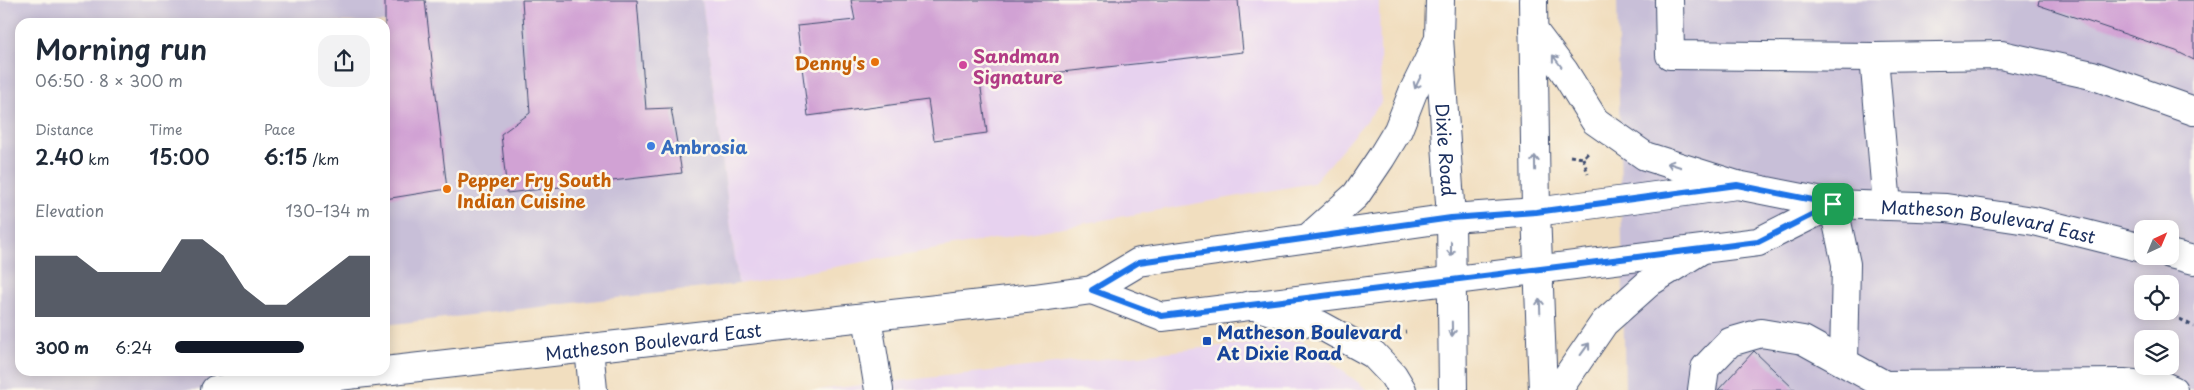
<!DOCTYPE html>
<meta charset="utf-8">
<style>
:root{--surface:#fff;--page:#f2f2f3;--text:#1f2937;--muted:#747a83;--accent:#111827}
body{margin:0;font-family:"Playpen Sans",sans-serif;background:var(--page);color:var(--text);height:100vh;display:flex;flex-direction:column;font-size:19px;white-space:nowrap}
*{box-sizing:border-box;margin:0}
p{font-size:16px;color:var(--muted)}
.icon{flex:none;width:28px;height:28px;fill:none;stroke:currentColor;stroke-width:2;stroke-linecap:round;stroke-linejoin:round}
.map{position:relative;flex:1;overflow:hidden}
.panel{position:absolute;left:15px;top:18px;width:375px;height:358px;display:flex;flex-direction:column;background:var(--surface);border-radius:15px;box-shadow:0 2px 12px #0003}
.panel>*{flex:none}
.needle{width:32px;rotate:44deg}
.tools{position:absolute;left:2134px;top:220px;display:grid;gap:10px}
.tools a{display:grid;place-items:center;width:45px;height:45px;border-radius:10px;background:var(--surface);box-shadow:0 2px 12px #0003;font-size:25px}
.pin{position:absolute;display:grid;place-items:center;width:42px;height:42px;color:#fff;margin:-21px;border-radius:10px;box-shadow:0 2px 8px #0006}
.round{display:grid;place-items:center;flex:none;width:52px;height:52px;border-radius:15px;background:var(--page)}
.overview{display:flex;align-items:center;justify-content:space-between;height:85px;padding:0 20px}
h1{font-size:28px;font-weight:600;line-height:38px}
.figures{display:grid;grid-template-columns:repeat(3,1fr);gap:8px;height:85px;padding:5px 20px}
.figures div{display:grid;align-content:center}
.figures b{font-size:21px;font-weight:600}
.figures small{font-size:14px;font-weight:400}
.figures p{font-size:14px}
.chart{height:140px;padding:10px 20px}
.chart p{display:flex;justify-content:space-between}
.chart svg{width:100%;height:90px;margin-top:5px;fill:var(--accent);opacity:.7}
ul{padding:0 20px;list-style:none;font-size:16px}
li{display:grid;grid-template-columns:80px 60px 1fr;align-items:center;height:38px}
li i{height:12px;border-radius:6px;background:var(--accent)}
.map>svg:first-child{display:block}
.built{fill:#e7d2ef}
.industrial{fill:#c8bfd8;fill-rule:evenodd}
.building{fill:#d1a2d4}
.lines{fill:none;stroke-linecap:round;stroke-linejoin:round}
.minor-casing{stroke:#3b496d;stroke-width:30}
.major-casing{stroke:#3b496d;stroke-width:30}
.path{stroke:#3b496d;stroke-width:3;stroke-dasharray:4 4;stroke-linecap:butt}
.minor{stroke:#fff;stroke-width:28}
.major{stroke:#fff;stroke-width:28}
.oneway{stroke:#8d97ae}
.route-casing{stroke:#fff;stroke-width:10}
.route{stroke:#1a73e8;stroke-width:6}
.food-dot{fill:#e8710a;stroke:#fbf7ec;stroke-width:2}
.hotel-dot{fill:#d1479c;stroke:#fbf7ec;stroke-width:2}
.shop-dot{fill:#3f7fe0;stroke:#fbf7ec;stroke-width:2}
.transit-dot{fill:#1a4fb4;stroke:#fbf7ec;stroke-width:2}
.labels{text-anchor:middle;dominant-baseline:central;stroke-width:5;stroke-linejoin:round;paint-order:stroke}
.hotel-label{font-size:18px;font-weight:bold;fill:#b23c85;stroke:#fbf7ec;text-anchor:start}
.food-label{font-size:18px;font-weight:bold;fill:#c56008;stroke:#fbf7ec;text-anchor:end}
.shop-label{font-size:18px;font-weight:bold;fill:#366cbe;stroke:#fbf7ec;text-anchor:start}
.street-label{font-size:18px;fill:#1b2f5e;stroke:#fbf7ec}
.transit-label{font-size:18px;font-weight:bold;fill:#164399;stroke:#fbf7ec;text-anchor:start}
</style>
<div class="map">
<svg width="2194" height="390" viewBox="0 0 2194 390">
<rect width="100%" height="100%" fill="#fbf7ec"/>
<filter id="ink" filterUnits="userSpaceOnUse"><feTurbulence type="fractalNoise" baseFrequency=".02" numOctaves="2"/><feDisplacementMap in="SourceGraphic" scale="10" xChannelSelector="R" yChannelSelector="G"/><feConvolveMatrix kernelMatrix="1 2 1 2 8 2 1 2 1" color-interpolation-filters="sRGB"/></filter>
<filter id="wash" filterUnits="userSpaceOnUse"><feTurbulence type="fractalNoise" baseFrequency=".0096" numOctaves="4" result="noise"/><feDisplacementMap in="SourceGraphic" scale="20" xChannelSelector="R" yChannelSelector="G"/><feGaussianBlur stdDeviation="1.12" result="paint"/><feColorMatrix in="noise" values="0 0 0 0 0 0 0 0 0 0 0 0 0 0 0 0 0 1.4 0 .05"/><feComposite in="paint" operator="in"/></filter>
<g filter="url(#wash)">
<rect width="100%" height="100%" fill="#f1debf"/>
<!-- built -->
<g class="built">
<polygon points="702,0 1379,0 1381,103 1313,183 738,284"/>
<polygon points="1267,341 1303,341 1368,390 816,390"/>
</g>
<!-- industrial -->
<g class="industrial">
<polygon points="0,0 702,0 738,284 385,325 385,22 20,22 20,370 226,370 227,390 0,390"/>
<path d="M1617,0h577v390h-569zM2142,229h28v27h-28zM2142,284h28v27h-28zM2142,339h28v27h-28z"/>
</g>
<g id="blocks">
<!-- building -->
<g class="building">
<polygon points="385,0 425,0 447,189 385,199"/>
<polygon points="522,0 637,0 646,109 671,108 682,173 507,193 501,134 530,113"/>
<polygon points="851,0 1238,0 1243,52 980,81 987,133 934,140 928,100 808,116 797,26 855,20"/>
<polygon points="2039,0 2194,0 2194,60 2176,51 2038,5"/>
<polygon points="1754,351 1795,390 1718,390"/>
</g>
</g>
</g>
<g filter="url(#ink)">
<use href="#blocks" fill-opacity="0" stroke="#3b496d" stroke-width="1"/>
<g class="lines">
<defs>
<g id="minor">
<polyline points="1669,0 1670,55 1874,57 2001,55 2092,75 2194,111"/>
<polyline points="1874,57 1887,206"/>
<polyline points="1833,204 1846,264 1844,361"/>
<polyline points="2170,254 2194,260"/>
<polyline points="1092,290 1162,317 1758,242 1833,204"/>
<polyline points="867,317 879,390"/>
<polyline points="589,348 593,390"/>
<path id="s1" d="M215,390l819,-92 58,-8 47,-28 312,-44 85,-6 201,-27 96,19 113,4 88,13 108,27"/>
<polyline points="1702,390 1705,368 1730,342 1761,333 1803,340 1885,385 2124,383 2166,387 2173,390"/>
</g>
<g id="major">
<path id="s2" d="M1440,0l-1,38 12,180 2,172"/>
<polyline points="1533,0 1536,212 1543,390"/>
<polyline points="1533,30 1564,71 1595,121 1645,156 1737,185"/>
<polyline points="1308,238 1356,195 1381,158 1398,130 1413,92 1439,39"/>
<polyline points="1251,305 1320,325 1373,354 1393,375 1402,390"/>
<polyline points="1558,390 1604,323 1650,282 1701,250"/>
</g>
</defs>
<!-- minor casing -->
<use href="#minor" class="minor-casing"/>
<!-- major casing -->
<use href="#major" class="major-casing"/>
<!-- path -->
<g class="path">
<polyline points="1570,156 1583,158 1588,153"/>
<polyline points="1583,158 1588,174"/>
<polyline points="2166,311 2194,327"/>
<polyline points="1397,333 1406,332"/>
</g>
<!-- minor -->
<use href="#minor" class="minor"/>
<!-- major -->
<use href="#major" class="major"/>
</g>
<!-- one-way arrows -->
<defs><path id="oneway-shaft" d="M-6 0H5M1.5-3L5.5 0L1.5 3" fill="none" stroke-width="1.6" stroke-linecap="round" stroke-linejoin="round" transform="scale(1.25)"/></defs>
<g class="oneway">
<use href="#oneway-shaft" transform="translate(1557 61) rotate(-127)"/>
<use href="#oneway-shaft" transform="translate(1418 82) rotate(116)"/>
<use href="#oneway-shaft" transform="translate(1535 163) rotate(-91)"/>
<use href="#oneway-shaft" transform="translate(1674 165) rotate(-162)"/>
<use href="#oneway-shaft" transform="translate(1451 249) rotate(90)"/>
<use href="#oneway-shaft" transform="translate(1540 306) rotate(-92)"/>
<use href="#oneway-shaft" transform="translate(1452 329) rotate(89)"/>
<use href="#oneway-shaft" transform="translate(1585 349) rotate(-54)"/>
</g>
</g>
<g class="lines" filter="url(#ink)">
<defs>
<polygon id="route" points="1737,185 1833,204 1758,242 1162,316 1092,290 1139,262 1451,218 1536,212"/>
</defs>
<!-- route casing -->
<use href="#route" class="route-casing"/>
<!-- route -->
<use href="#route" class="route"/>
</g>
<!-- markers -->
<g class="food-dot">
<circle cx="875" cy="62" r="5"/>
<circle cx="447" cy="189" r="5"/>
</g>
<circle class="hotel-dot" cx="963" cy="65" r="5"/>
<circle class="shop-dot" cx="651" cy="146" r="5"/>
<rect class="transit-dot" x="1202" y="336" width="10" height="10" rx="2.5"/>
<g class="labels">
<!-- hotel labels -->
<g class="hotel-label">
<text x="973" y="55">Sandman<tspan x="973" dy="21">Signature</tspan></text>
</g>
<!-- food labels -->
<g class="food-label">
<text x="865" y="62">Denny's</text>
<text x="457" y="179" text-anchor="start">Pepper Fry South<tspan x="457" dy="21">Indian Cuisine</tspan></text>
</g>
<!-- shop labels -->
<g class="shop-label">
<text x="661" y="146">Ambrosia</text>
</g>
<!-- street labels -->
<g class="street-label">
<text stroke="none"><textPath href="#s2" startOffset="150">Dixie Road</textPath></text>
<text stroke="none"><textPath href="#s1" startOffset="1795">Matheson Boulevard East</textPath></text>
<text stroke="none"><textPath href="#s1" startOffset="441">Matheson Boulevard East</textPath></text>
</g>
<!-- transit labels -->
<g class="transit-label">
<text x="1217" y="331">Matheson Boulevard<tspan x="1217" dy="21">At Dixie Road</tspan></text>
</g>
</g>
</svg>
<div class="tools">
<a><svg class="needle" viewBox="-14 -14 28 28"><path d="M0-13l5 13h-10z" fill="#e53935"/><path d="M0 13l5-13h-10z" fill="#747a83"/></svg></a>
<a><svg class="icon" aria-label="locate" viewBox="0 0 24 24"><circle cx="12" cy="12" r="6"/><path d="M12 2v4M12 18v4M2 12h4M18 12h4"/></svg></a>
<a><svg class="icon" aria-label="layers" viewBox="0 0 24 24"><path d="M12 4l9 5-9 5-9-5zM3 14l9 5 9-5"/></svg></a>
</div>
<div class="pin" style="left:1833px;top:204px;background:#1e9e55"><svg class="icon" aria-label="arrive" viewBox="0 0 24 24"><path d="M6 21V4h12l-3 4 3 4H6"/></svg></div>
<section class="panel">
<div class="overview"><div><h1>Morning run</h1><p>06:50 · 8 × 300 m</p></div><a class="round"><svg class="icon" aria-label="share" viewBox="0 0 24 24"><path d="M12 15V3M7 8l5-5 5 5M5 13v7h14v-7"/></svg></a></div>
<div class="figures">
<div><p>Distance</p><b>2.40<small> km</small></b></div>
<div><p>Time</p><b>15:00</b></div>
<div><p>Pace</p><b>6:15<small> /km</small></b></div>
</div>
<div class="chart"><p><span>Elevation</span>130–134 m</p>
<svg viewBox="0 0 160 44" preserveAspectRatio="none"><path d="M0 44V14L10 14L20 14L30 22L40 22L50 22L60 22L70 6L80 6L90 14L100 30L110 38L120 38L130 30L140 22L150 14L160 14V44z"/></svg>
</div>
<ul>
<li><b>300 m</b>6:24<i style="width:66%"></i></li>
</ul>
</section>
</div>
